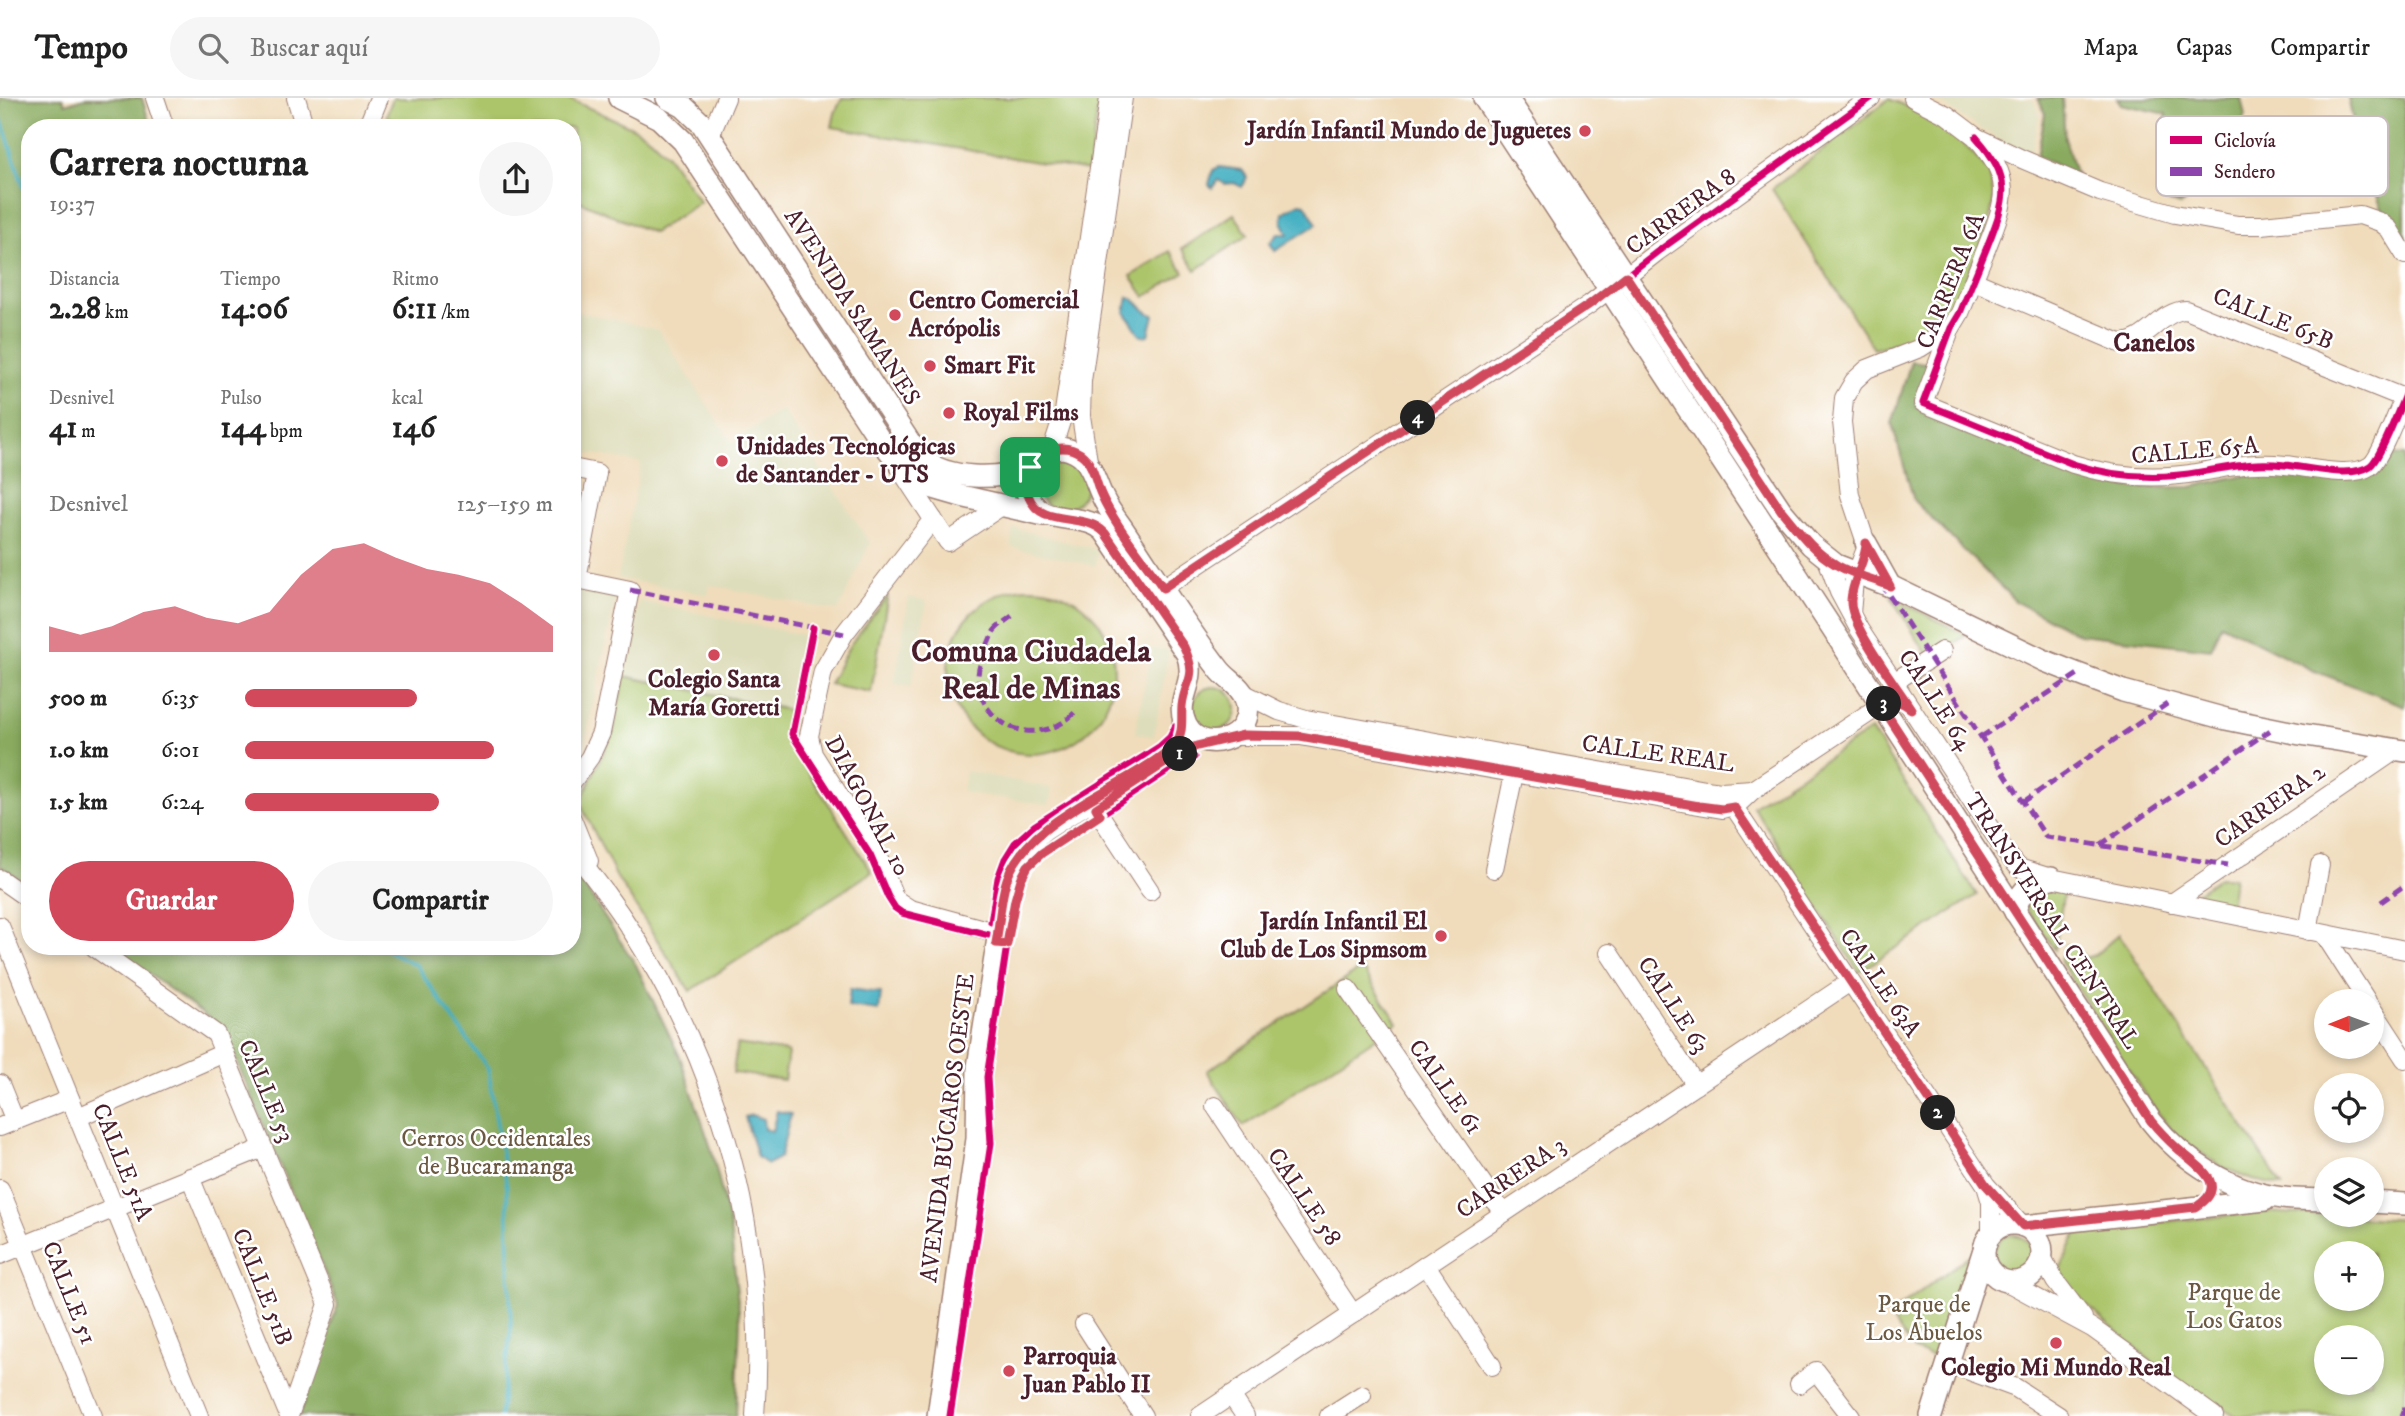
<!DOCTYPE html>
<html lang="es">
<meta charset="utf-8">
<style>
:root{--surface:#fff;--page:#f6f6f6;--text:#222;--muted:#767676;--line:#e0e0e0;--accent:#d1495b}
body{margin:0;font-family:"IM FELL DW Pica",serif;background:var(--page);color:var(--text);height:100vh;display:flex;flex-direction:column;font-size:26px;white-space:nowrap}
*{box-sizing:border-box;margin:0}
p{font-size:23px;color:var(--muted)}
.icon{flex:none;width:38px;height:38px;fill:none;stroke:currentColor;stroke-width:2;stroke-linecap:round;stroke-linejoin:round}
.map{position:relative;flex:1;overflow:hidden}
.sheet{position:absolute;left:21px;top:21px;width:560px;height:836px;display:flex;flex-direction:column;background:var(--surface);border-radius:28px;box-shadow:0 4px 10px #0003}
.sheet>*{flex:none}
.needle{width:46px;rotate:269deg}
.tools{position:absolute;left:2314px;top:891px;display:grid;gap:14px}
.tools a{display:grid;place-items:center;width:70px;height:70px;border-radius:50%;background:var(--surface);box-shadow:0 4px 10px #0003;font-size:35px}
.pin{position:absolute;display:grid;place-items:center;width:60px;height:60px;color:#fff;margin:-30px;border-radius:14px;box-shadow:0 4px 10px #0006}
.km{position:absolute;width:35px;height:35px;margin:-18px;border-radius:50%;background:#222;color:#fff;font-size:19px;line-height:35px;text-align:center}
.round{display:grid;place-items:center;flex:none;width:74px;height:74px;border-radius:37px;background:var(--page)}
.overview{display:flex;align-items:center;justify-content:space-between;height:119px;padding:0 28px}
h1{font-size:38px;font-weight:800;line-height:52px}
.figures{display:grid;grid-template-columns:repeat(3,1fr);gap:10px;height:119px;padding:7px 28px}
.figures div{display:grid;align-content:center}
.figures b{font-size:30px;font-weight:800}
.figures small{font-size:19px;font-weight:400}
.figures p{font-size:19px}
.chart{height:196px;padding:14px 28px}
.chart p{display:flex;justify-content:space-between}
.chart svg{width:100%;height:126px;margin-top:7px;fill:var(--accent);opacity:.7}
.primary-button{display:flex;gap:14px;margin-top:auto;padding:14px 28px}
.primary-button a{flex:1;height:80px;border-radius:42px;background:var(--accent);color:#fff;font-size:28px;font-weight:800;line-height:80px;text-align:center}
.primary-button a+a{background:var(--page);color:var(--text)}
ul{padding:0 28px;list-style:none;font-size:23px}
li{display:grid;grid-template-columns:112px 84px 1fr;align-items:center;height:52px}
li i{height:18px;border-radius:9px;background:var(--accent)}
header{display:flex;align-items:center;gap:42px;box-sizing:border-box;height:98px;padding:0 35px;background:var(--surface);border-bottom:2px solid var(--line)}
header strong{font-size:33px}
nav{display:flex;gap:38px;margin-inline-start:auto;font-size:24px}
.search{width:490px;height:63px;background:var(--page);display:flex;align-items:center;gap:18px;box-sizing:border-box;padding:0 24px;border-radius:38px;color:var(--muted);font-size:26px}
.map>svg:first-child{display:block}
.built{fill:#deddbb}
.green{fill:#acc56b;stroke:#7b724b;stroke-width:2;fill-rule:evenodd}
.forest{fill:#89aa5f;stroke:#6a6445;stroke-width:2}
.water{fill:#43afc1;stroke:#466776;stroke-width:2}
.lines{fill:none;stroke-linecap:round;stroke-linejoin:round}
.stream{stroke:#43afc1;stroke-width:3.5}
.minor-casing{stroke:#9d7e73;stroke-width:20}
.major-casing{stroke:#9d7e73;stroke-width:24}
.minor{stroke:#fff;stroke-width:18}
.major{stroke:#fff;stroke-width:21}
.quiet{stroke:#8e44ad;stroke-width:5;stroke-dasharray:10 5;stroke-linecap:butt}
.cycleway-casing{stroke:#fff;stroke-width:11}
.cycleway{stroke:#d6006c;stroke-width:7}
.route-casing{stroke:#fff;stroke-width:14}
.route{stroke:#d1495b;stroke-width:9}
.poi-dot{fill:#d1495b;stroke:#fff;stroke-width:2.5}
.labels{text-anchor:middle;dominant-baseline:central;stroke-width:5;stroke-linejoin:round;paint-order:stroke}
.poi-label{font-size:24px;font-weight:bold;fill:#4a1f2b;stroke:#fff;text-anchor:start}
.street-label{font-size:24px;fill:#4a1f2b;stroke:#fff}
.park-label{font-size:24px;fill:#6c5941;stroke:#fff}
.neighbourhood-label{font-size:26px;font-weight:bold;fill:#4a1f2b;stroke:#fff}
.district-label{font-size:32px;font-weight:bold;fill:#4a1f2b;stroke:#fff}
.key{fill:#fff;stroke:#c9bcbf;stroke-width:2}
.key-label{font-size:19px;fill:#4a1f2b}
</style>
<header>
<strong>Tempo</strong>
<div class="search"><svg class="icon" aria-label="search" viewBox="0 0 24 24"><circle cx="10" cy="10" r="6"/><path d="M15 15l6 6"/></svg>Buscar aquí</div>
<nav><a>Mapa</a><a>Capas</a><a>Compartir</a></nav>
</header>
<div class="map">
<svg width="2405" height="1318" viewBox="0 0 2405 1318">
<rect width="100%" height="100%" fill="#fff"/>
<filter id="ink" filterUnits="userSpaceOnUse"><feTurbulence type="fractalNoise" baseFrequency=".0143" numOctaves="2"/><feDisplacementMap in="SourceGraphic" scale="14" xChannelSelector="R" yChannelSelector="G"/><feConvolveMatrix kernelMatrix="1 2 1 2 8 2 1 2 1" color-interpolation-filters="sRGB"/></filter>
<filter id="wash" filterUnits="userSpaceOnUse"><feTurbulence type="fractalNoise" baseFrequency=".00686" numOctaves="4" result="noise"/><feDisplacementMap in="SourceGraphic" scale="28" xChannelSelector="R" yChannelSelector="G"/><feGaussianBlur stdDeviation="1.57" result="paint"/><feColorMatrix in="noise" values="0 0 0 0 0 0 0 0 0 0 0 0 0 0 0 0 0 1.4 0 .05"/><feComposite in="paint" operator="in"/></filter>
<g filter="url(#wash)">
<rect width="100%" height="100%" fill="#f0dcbb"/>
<!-- built -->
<g class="built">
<polygon points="1932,0 2033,1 2040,16 2031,54 2009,48"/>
<polygon points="572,212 658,232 732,344 782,311 870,445 838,513 710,487 708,497 618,480 641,365 572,352"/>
<polygon points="1013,430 1098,452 1095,468 1011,449"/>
<polygon points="572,489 616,498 584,649 572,655"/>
<polygon points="909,499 927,503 911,589 894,586"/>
<polygon points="639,503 804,537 789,612 624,578"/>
<polygon points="1152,550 1169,552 1154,639 1135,635"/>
<polygon points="965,673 1052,690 1049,707 962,694"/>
</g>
<!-- green -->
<g class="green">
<polygon points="393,0 567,0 636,31 650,40 667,57 700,104 653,135 572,100 572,30 413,30 386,18"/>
<polygon points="842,0 1099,0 1089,73 832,29 835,15"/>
<polygon points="1889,1 1936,21 1958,39 1989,74 1994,100 1988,128 1956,205 1940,224 1925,235 1874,251 1772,91"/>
<polygon points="1234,116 1248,137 1196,172 1182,151"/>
<polygon points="1170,153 1184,174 1145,199 1131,178"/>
<circle cx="1061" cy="386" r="25"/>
<circle cx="1031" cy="573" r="83"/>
<polygon points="888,497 871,594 829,586 850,547"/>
<polygon points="1891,499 1967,537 1930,561"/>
<polygon points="624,578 789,612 784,636 872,774 690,893 616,778 580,705 613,634"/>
<circle cx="1214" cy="611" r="22"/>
<polygon points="1871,632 1977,797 1859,874 1753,708"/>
<polygon points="2219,779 2234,780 2230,810 2186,803"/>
<polygon points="2041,788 2064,792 2055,852 2022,805"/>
<polygon points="2119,836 2282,1088 2253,1082 2222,1069 2176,1037 2148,1002 2060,862 2066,846 2075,849 2085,860 2095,857"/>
<polygon points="1362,870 1398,925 1243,1028 1207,973"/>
<polygon points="737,946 788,954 784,982 733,975"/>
<path d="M2265,1114l140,8v196h-169l-82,-52 -70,-61 -25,-32 19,-41zM2326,1155h45v45h-45zM2326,1239h45v45h-45z"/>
<circle cx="2013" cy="1156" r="19"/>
<polygon points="1971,1156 1937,1261 1914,1252 1889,1217"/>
</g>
<!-- forest -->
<g class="forest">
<polygon points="0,0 63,0 65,6 84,0 142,0 151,30 30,30 30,788 0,767"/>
<polygon points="2038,0 2062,0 2065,40 2076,78 2037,58 2045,16"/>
<polygon points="2117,0 2241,0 2245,18 2207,87 2181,107 2162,102 2161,53 2167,16 2121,6"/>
<polygon points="2348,0 2405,0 2405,142 2382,111 2359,50"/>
<polygon points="1911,263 1932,266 1916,308 2088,384 2132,390 2191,389 2249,376 2357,380 2381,370 2394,357 2405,358 2405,608 2312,572 2221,526 2211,551 2079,536 2016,504 1914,403 1892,326"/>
<polygon points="572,775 584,788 636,867 680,959 712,1053 730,1129 740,1222 736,1318 299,1318 338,1207 223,930 112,849 572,849"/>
</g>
<!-- water -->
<g class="water">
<polygon points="1219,69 1242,72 1247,79 1242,89 1234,85 1225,86 1218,82 1212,90 1209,86 1213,72"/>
<polygon points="1299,105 1305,106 1317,126 1275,153 1270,145 1278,136 1288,136 1282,123 1283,115"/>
<path d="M1128,199c12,3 14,15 26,18l-5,20 -8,1 -16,-24z"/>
<polygon points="850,891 881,895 879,913 848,909"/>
<polygon points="777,1013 791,1016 780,1059 768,1066 757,1059 745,1019 752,1017 763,1021 764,1031 772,1033"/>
</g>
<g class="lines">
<!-- stream -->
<g class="stream">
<polyline points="0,17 30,109"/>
<polyline points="381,849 416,867 488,971 507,1089 511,1231 500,1318"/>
</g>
</g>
</g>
<g filter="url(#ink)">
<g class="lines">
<defs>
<g id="minor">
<polyline points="155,0 165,30"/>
<polyline points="296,0 305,30"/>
<polyline points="1913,0 1947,17 1976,39 2022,61 2100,94 2175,116 2238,127 2262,127 2360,117 2380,124 2389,131 2405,157"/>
<polyline points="367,30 379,0"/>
<polyline points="710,38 726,0"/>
<path d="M1976,39c38,43 30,61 11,110 -9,22 -18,44 -27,66l-9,15 -28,75 150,61c41,13 85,16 128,8 30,-5 52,-11 84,-7 22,2 66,14 85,1 10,-7 29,-57 35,-71"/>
<path d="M1974,183l146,62c27,0 40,-32 66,-33l218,88"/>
<polyline points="1052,351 1064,314 1109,0"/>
<polyline points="1088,363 1081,318 1082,283 1123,0"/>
<polyline points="572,370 597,375 577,481"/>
<polyline points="904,377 948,444 1003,407"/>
<polyline points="933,421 844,536 823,573 809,638 813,656 878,759 895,801 910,811 998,835"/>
<polyline points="1827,461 1839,494 1859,531 2007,756 2019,770 2051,780 2405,852"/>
<polyline points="572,480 630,492 601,635 590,659 572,684"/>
<polyline points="1163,490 1590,206 1657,154 1871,0"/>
<polyline points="1851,515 1854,482 1867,448 1850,397 1842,324 1844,300 1854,283 1867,271 1920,250 1951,230"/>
<polyline points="1894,584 1942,553"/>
<polyline points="1243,595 1279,613 1306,621 1706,692 1721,694 1753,692"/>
<polyline points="1234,638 1300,638 1722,711 1737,707 1753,692 1881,607 1894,603"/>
<polyline points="1734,709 1986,1087 2023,1128"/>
<polyline points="1096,711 1150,793"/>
<polyline points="572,721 589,763"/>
<path d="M572,752c132,158 199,360 183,566"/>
<polyline points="1494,771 1514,676"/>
<polyline points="0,781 30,802"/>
<polyline points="2172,805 2396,652"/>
<polyline points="0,828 199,1318"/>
<polyline points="2308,833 2320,767"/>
<polyline points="2324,836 2367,903"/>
<polyline points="94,849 216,936 328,1206 289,1318"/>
<polyline points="1609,855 1696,987"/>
<polyline points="1348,891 1503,1115"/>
<polyline points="2371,909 2405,961"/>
<polyline points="0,986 15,1023"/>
<polyline points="1215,1008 1353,1216"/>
<polyline points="78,1019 224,955"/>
<polyline points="0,1029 70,1001"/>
<polyline points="190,1079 289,1318"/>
<polyline points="0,1091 93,1318"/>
<polyline points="1987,1091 1991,1104 1991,1137"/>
<polyline points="0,1157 263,1050"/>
<polyline points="2042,1159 2055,1183 2083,1220"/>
<polyline points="1426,1167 1492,1268"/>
<polyline points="2007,1184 2092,1230 2214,1318"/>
<polyline points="1084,1226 1143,1318"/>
<polyline points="1948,1265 2016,1290 2059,1318"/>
<polyline points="1799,1286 1816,1273 1851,1318"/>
<polyline points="1231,1297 1245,1318"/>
<polyline points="1200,1318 1850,884"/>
<polyline points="1329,1318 1362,1297"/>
</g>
<g id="major">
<polyline points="619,0 659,20 683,43 878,339 911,380 923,387 961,398 1044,417"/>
<path d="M667,0l17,9 18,17 218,334c27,22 79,23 110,9"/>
<path d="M1484,0l347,529 320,494c32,40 80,71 132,77 14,2 28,1 43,2"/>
<polyline points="1507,0 1781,412 1811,447 1836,467 1890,488 2045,563 2078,576 2123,593 2226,621 2300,636 2405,653"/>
<path d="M1062,350c29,5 30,27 41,50 5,11 13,21 20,31 31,46 61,95 96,140 8,11 23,17 27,32 11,39 -49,58 -62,19 -8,-23 14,-38 3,-66l-82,-122c-21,-23 -68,-2 -78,-40 -3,-11 0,-21 7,-30 7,-10 17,-13 28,-14z"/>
<polyline points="1866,445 1890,488"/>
<path d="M2015,814c4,-21 16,-31 36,-34"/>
<polyline points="2371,1104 2405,1106"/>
<circle cx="2013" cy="1155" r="29"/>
<polyline points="2023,1128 2265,1102"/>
<polyline points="938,1318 977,1041 978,969 1007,782 1023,753 1043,733 1172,650 1180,641 1184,622"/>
<polyline points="1931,1318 1986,1145"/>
</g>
</defs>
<!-- minor casing -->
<use href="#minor" class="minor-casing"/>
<!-- major casing -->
<use href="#major" class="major-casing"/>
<!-- minor -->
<use href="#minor" class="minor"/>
<!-- major -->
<use href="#major" class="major"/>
<!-- quiet -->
<g class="quiet">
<polyline points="1881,485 2046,739 2228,767"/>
<polyline points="630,492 844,536"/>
<path d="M1012,518c-5,4 -13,9 -17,14 -3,3 -5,10 -7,14 -5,11 -11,25 -10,37 5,50 64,67 97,31"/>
<polyline points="1981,639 2078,576"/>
<polyline points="2023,704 2167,606"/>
<polyline points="2100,747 2272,631"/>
<polyline points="2381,804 2405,787"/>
<polyline points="2402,1318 2405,1310"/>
</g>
<defs>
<g id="cycleway">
<path d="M1976,39c38,43 30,61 11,110 -9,22 -18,44 -27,66l-9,15 -28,75 150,61c41,13 85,16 128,8 30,-5 52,-11 84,-7 22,2 66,14 85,1 10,-7 29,-57 35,-71"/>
<polyline points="1163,490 1590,206 1657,154 1871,0"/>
<polyline points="813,530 792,636 870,757 888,799 895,810 902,815 989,837"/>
<polyline points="991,824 998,780 1005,761 1015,745 1034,728 1159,649 1170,639 1175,629"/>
<polyline points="950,1318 991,1045 987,979 1010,827 1021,781 1028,768 1042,755 1179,665 1194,659"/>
</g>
</defs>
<!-- cycleway casing -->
<use href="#cycleway" class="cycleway-casing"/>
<!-- cycleway -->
<use href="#cycleway" class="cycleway"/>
</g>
</g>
<g class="lines" filter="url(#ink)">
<defs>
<path id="route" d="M1030,369c-4,9 -6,18 -2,28 13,35 55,15 77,38l79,114c15,33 1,31 -2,59 -1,14 2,25 -6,38 -48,44 -146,71 -169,135 -7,20 -7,43 -11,64l11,1 8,-44 6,-21 7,-13 14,-13 58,-38 -4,-7 86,-56 15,-6 47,-11 56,1 399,70 23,3 12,-2 252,378 37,41 173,-19c36,-22 0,-42 -18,-58 -10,-9 -19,-18 -27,-28l-270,-416c11,-5 20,-5 30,4 -15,-24 -62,-84 -60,-109 1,-20 16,-42 15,-57l24,43c-18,-7 -39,-12 -55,-22 -23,-13 -38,-35 -54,-54l-155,-234 -36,28 -427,284c-20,-30 -49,-63 -63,-96 -5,-13 -7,-29 -19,-38 -19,-13 -40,-3 -51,13"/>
</defs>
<!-- route casing -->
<use href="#route" class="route-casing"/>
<!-- route -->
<use href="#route" class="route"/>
</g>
<!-- markers -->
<g class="poi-dot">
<circle cx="1585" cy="33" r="7"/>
<circle cx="895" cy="217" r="7"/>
<circle cx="930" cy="268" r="7"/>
<circle cx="949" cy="315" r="7"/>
<circle cx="722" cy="363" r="7"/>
<circle cx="714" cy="557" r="7"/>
<circle cx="1441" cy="838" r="7"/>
<circle cx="2056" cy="1245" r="7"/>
<circle cx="1009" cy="1273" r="7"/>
</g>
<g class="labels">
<!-- poi labels -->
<g class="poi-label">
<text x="1571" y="33" text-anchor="end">Jardín Infantil Mundo de Juguetes</text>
<text x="909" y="203">Centro Comercial<tspan x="909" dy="28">Acrópolis</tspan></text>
<text x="944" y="268">Smart Fit</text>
<text x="963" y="315">Royal Films</text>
<text x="736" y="349">Unidades Tecnológicas<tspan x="736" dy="28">de Santander - UTS</tspan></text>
<text x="714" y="582" text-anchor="middle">Colegio Santa<tspan x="714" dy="28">María Goretti</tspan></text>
<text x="1427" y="824" text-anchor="end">Jardín Infantil El<tspan x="1427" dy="28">Club de Los Sipmsom</tspan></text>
<text x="1023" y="1259">Parroquia<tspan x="1023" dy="28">Juan Pablo II</tspan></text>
<text x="2056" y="1270" text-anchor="middle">Colegio Mi Mundo Real</text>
</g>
<!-- street labels -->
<g class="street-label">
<text transform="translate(1681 114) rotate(-36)">CARRERA 8</text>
<text transform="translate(1951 183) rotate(-68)">CARRERA 6A</text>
<text transform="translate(852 209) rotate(57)">AVENIDA SAMANES</text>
<text transform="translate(2273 221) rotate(22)">CALLE 65B</text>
<text transform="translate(2195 353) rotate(-5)">CALLE 65A</text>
<text transform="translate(1935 602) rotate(57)">CALLE 64</text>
<text transform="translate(1658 656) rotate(8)">CALLE REAL</text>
<text transform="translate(867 708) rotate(62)">DIAGONAL 10</text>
<text transform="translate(2270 708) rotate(-35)">CARRERA 2</text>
<text transform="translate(2052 823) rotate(57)">TRANSVERSAL CENTRAL</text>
<text transform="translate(1880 885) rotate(56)">CALLE 63A</text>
<text transform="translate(1673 907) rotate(57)">CALLE 63</text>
<text transform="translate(1445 989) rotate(55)">CALLE 61</text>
<text transform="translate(266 993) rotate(67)">CALLE 53</text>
<text transform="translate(948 1030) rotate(-83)">AVENIDA BÚCAROS OESTE</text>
<text transform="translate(122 1064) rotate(68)">CALLE 51A</text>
<text transform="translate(1511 1080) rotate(-34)">CARRERA 3</text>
<text transform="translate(1304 1099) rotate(56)">CALLE 58</text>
<text transform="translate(262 1189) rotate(68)">CALLE 51B</text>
<text transform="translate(69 1195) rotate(68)">CALLE 51</text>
</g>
<!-- park labels -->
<g class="park-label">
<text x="496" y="1041">Cerros Occidentales<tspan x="496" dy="28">de Bucaramanga</tspan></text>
<text x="2234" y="1195">Parque de<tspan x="2234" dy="28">Los Gatos</tspan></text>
<text x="1924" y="1207">Parque de<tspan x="1924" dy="28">Los Abuelos</tspan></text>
</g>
<!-- neighbourhood labels -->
<g class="neighbourhood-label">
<text x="2154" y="245">Canelos</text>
</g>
<!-- district labels -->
<g class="district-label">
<text x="1031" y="554">Comuna Ciudadela<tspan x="1031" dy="37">Real de Minas</tspan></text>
</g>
</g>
<!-- legend -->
<rect x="2156" y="18" width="232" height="80" rx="10" class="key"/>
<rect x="2170" y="38" width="32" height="8" fill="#d6006c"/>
<rect x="2170" y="69" width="32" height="9" fill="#8e44ad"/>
<g class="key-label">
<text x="2214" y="49">Ciclovía</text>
<text x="2214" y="80">Sendero</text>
</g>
</svg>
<div class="tools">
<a><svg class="needle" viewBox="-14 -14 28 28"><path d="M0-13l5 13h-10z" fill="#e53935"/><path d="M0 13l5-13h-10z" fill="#767676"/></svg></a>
<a><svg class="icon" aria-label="locate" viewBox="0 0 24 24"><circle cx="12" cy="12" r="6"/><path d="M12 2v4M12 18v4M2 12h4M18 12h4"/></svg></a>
<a><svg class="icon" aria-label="layers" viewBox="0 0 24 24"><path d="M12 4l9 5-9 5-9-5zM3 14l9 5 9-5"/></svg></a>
<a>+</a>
<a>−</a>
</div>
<div class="pin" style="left:1030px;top:369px;background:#1e9e55"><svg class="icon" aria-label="arrive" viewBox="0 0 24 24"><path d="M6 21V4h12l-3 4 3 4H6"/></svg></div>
<b class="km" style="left:1180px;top:656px">1</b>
<b class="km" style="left:1938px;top:1015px">2</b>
<b class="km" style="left:1884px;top:606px">3</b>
<b class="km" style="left:1418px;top:320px">4</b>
<section class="sheet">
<div class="overview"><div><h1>Carrera nocturna</h1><p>19:37</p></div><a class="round"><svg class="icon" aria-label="share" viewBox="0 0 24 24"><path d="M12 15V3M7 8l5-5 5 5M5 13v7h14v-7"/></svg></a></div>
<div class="figures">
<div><p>Distancia</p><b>2.28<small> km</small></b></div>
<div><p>Tiempo</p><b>14:06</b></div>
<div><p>Ritmo</p><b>6:11<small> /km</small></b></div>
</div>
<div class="figures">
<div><p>Desnivel</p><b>41<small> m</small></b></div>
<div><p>Pulso</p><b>144<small> bpm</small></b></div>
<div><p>kcal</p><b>146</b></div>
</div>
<div class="chart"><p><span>Desnivel</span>125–159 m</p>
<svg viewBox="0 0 160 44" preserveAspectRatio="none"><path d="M0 44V35L10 38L20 35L30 30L40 28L50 32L60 34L70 30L80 17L90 8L100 6L110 11L120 15L130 17L140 20L150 27L160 35V44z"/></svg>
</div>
<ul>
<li><b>500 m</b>6:35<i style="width:56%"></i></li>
<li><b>1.0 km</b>6:01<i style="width:81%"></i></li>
<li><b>1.5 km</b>6:24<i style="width:63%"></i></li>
</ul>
<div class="primary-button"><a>Guardar</a><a>Compartir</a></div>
</section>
</div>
